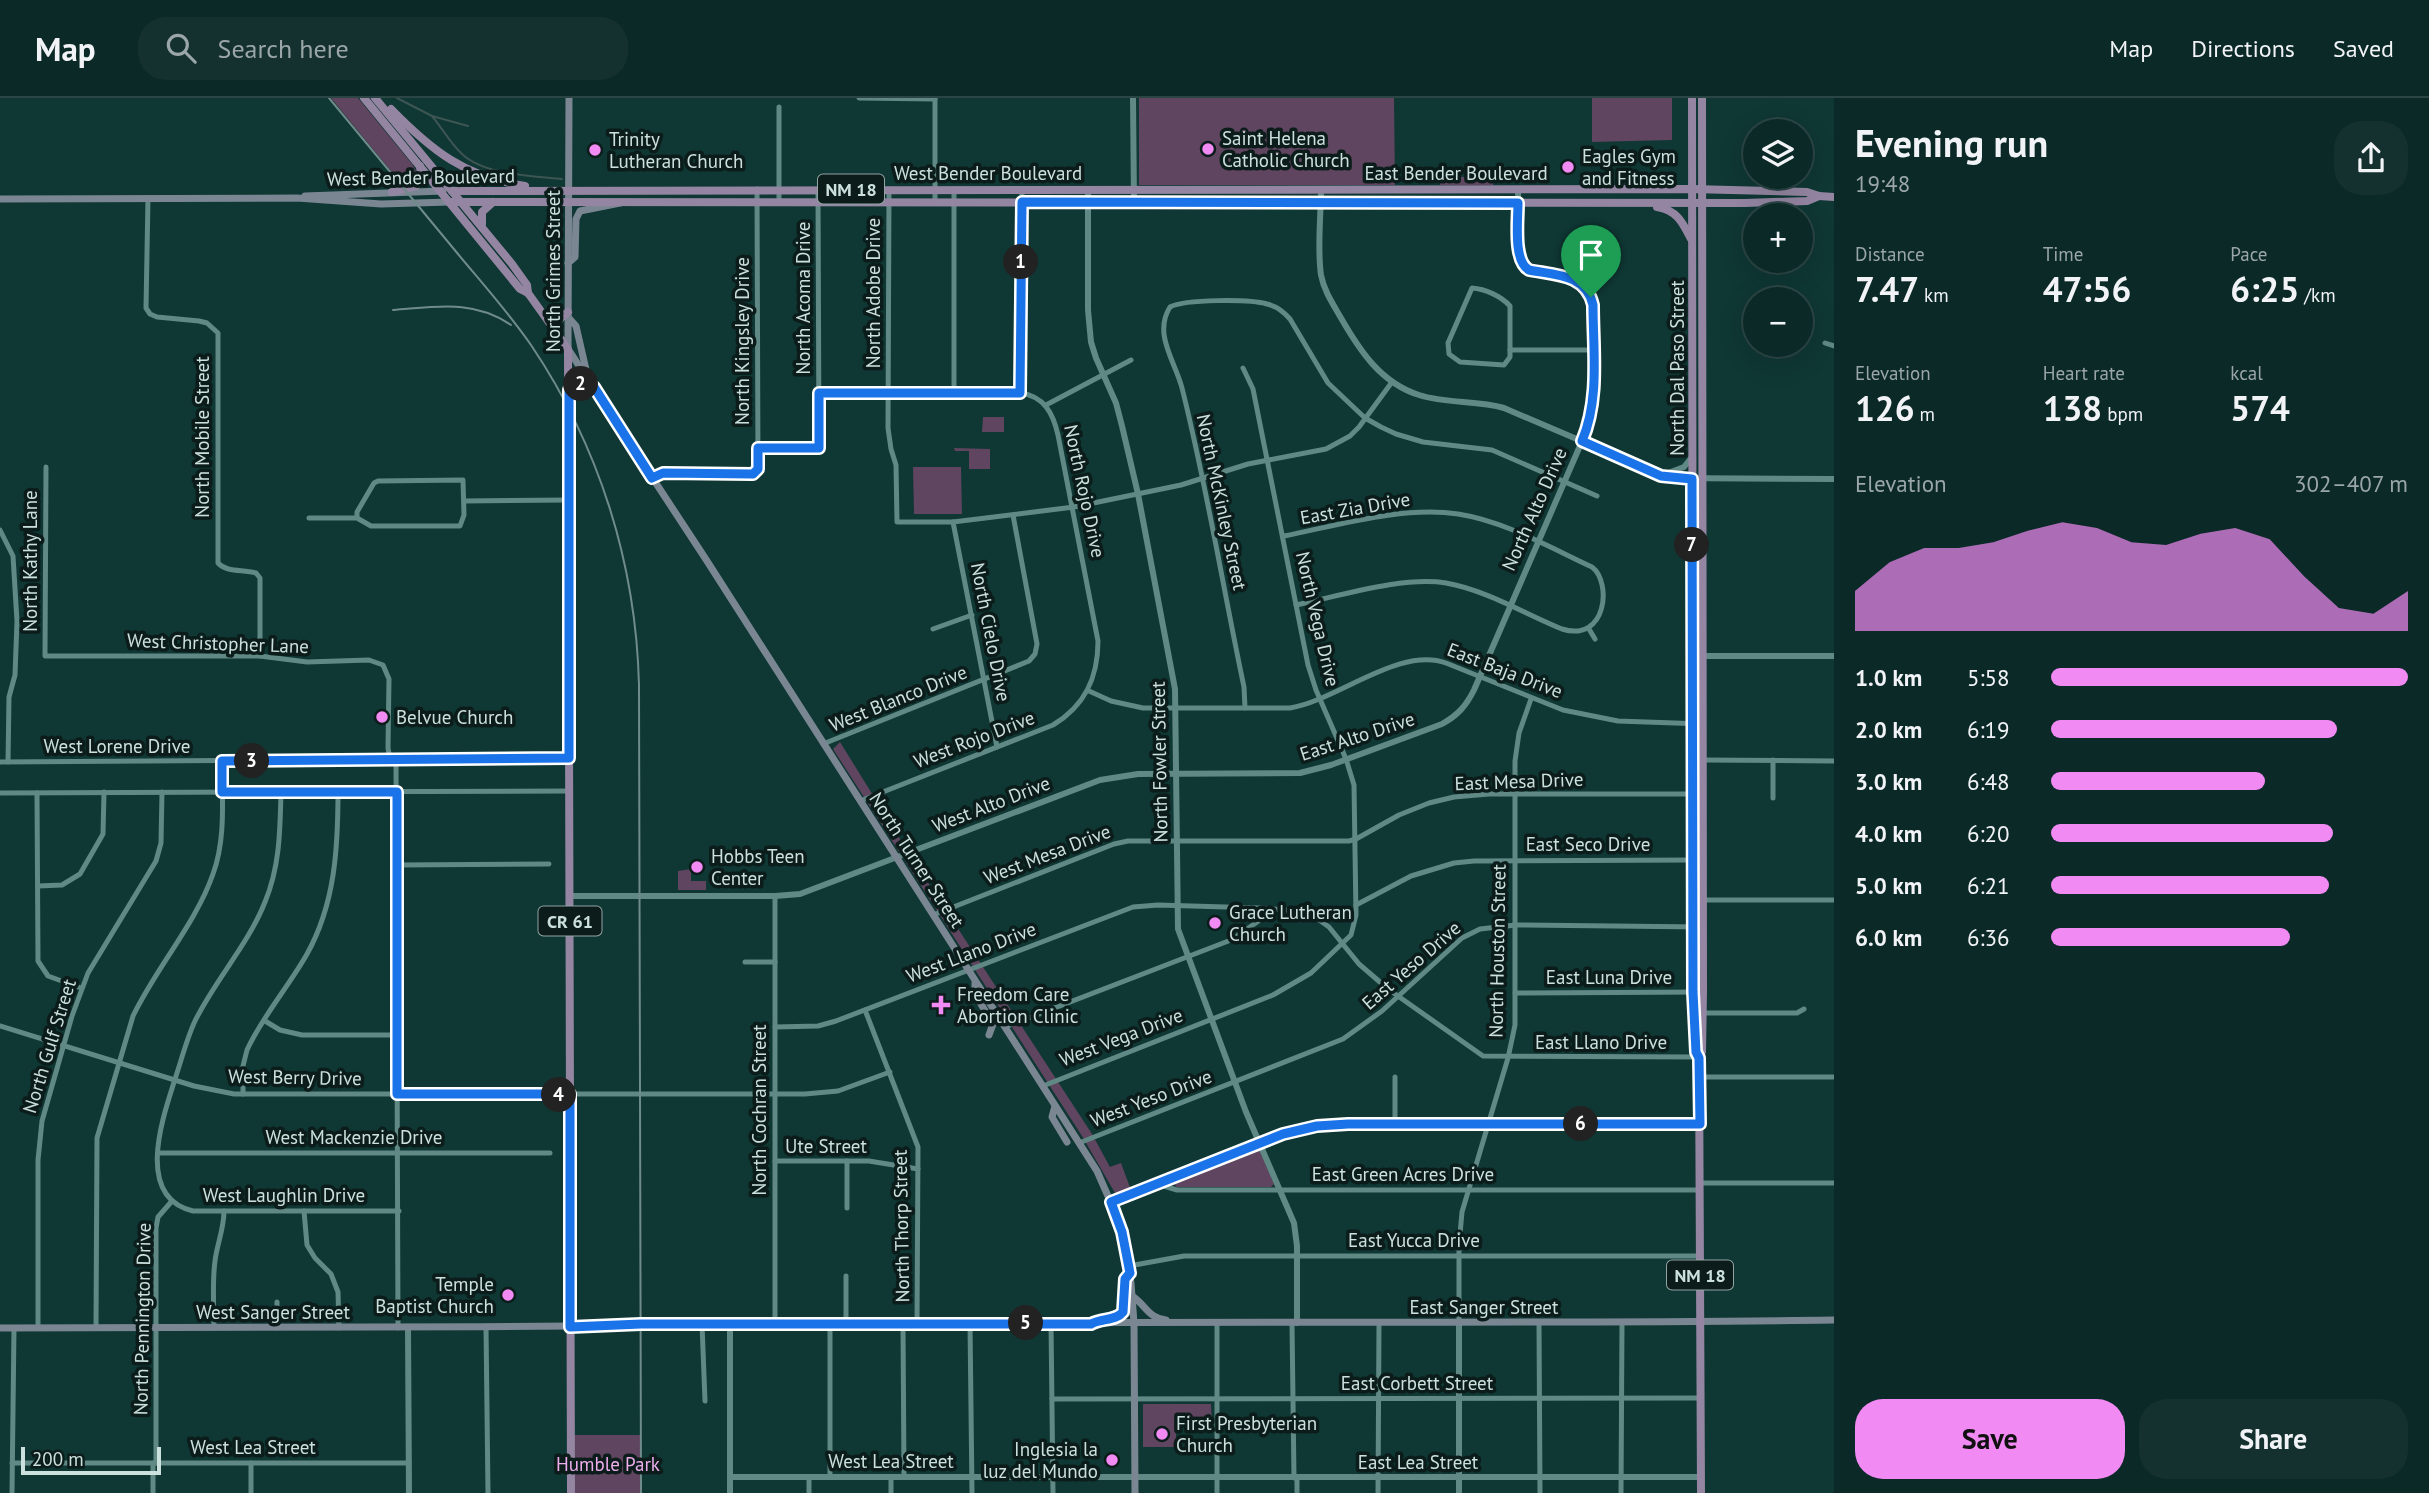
<!DOCTYPE html>
<meta charset="utf-8">
<style>
:root{--surface:#0b2927;--page:#14312f;--text:#f1f3f6;--muted:#9aa6a7;--line:#2b4544;--accent:#f28af3}
body{margin:0;font-family:"PT Sans",sans-serif;background:var(--page);color:var(--text);height:100vh;display:flex;flex-direction:column;font-size:26px;white-space:nowrap}
*{box-sizing:border-box;margin:0}
p{font-size:23px;color:var(--muted)}
.icon{flex:none;width:38px;height:38px;fill:none;stroke:currentColor;stroke-width:2;stroke-linecap:round;stroke-linejoin:round}
.map{position:relative;flex:1;overflow:hidden}
.side{display:flex;flex-direction:column;background:var(--surface);width:595px}
.side>*{flex:none}
.tools{position:absolute;left:1743px;top:21px;display:grid;gap:14px}
.tools a{display:grid;place-items:center;width:70px;height:70px;border-radius:50%;background:var(--surface);box-shadow:0 7px 28px #0002,0 0 0 2px var(--line);font-size:35px}
.scale{position:absolute;left:21px;bottom:18px;width:140px;box-sizing:border-box;padding-left:7px;border:4px solid #cce0de;border-top:0;font-size:19px;line-height:24px;white-space:nowrap;color:#cce0de;-webkit-text-stroke:5px #0b1c1a;paint-order:stroke}
.pin{position:absolute;display:grid;place-items:center;width:60px;height:60px;color:#fff;margin:-72px -30px;border-radius:50% 50% 50% 0;rotate:-45deg;box-shadow:0 0 7px #0007}
.pin .icon{rotate:45deg}
.km{position:absolute;width:35px;height:35px;margin:-18px;border-radius:50%;background:#222;color:#fff;font-size:19px;line-height:35px;text-align:center}
.round{display:grid;place-items:center;flex:none;width:74px;height:74px;border-radius:28px;background:var(--page)}
.head{display:flex;align-items:center;justify-content:space-between;height:119px;padding:0 21px}
h1{font-size:38px;font-weight:700;line-height:52px}
.stats{display:grid;grid-template-columns:repeat(3,1fr);gap:10px;height:119px;padding:7px 21px}
.stats div{display:grid;align-content:center}
.stats b{font-size:35px;font-weight:700}
.stats small{font-size:19px;font-weight:400}
.stats p{font-size:19px}
.chart{height:196px;padding:14px 21px}
.chart p{display:flex;justify-content:space-between}
.chart svg{width:100%;height:126px;margin-top:7px;fill:var(--accent);opacity:.7}
.cta{display:flex;gap:14px;margin-top:auto;padding:14px 21px}
.cta a{flex:1;height:80px;border-radius:28px;background:var(--accent);color:#111;font-size:28px;font-weight:700;line-height:80px;text-align:center}
.cta a+a{background:var(--page);color:var(--text)}
ul{padding:0 21px;list-style:none;font-size:23px}
li{display:grid;grid-template-columns:112px 84px 1fr;align-items:center;height:52px}
li i{height:18px;border-radius:9px;background:var(--accent)}
header{display:flex;align-items:center;gap:42px;box-sizing:border-box;height:98px;padding:0 35px;background:var(--surface);border-bottom:2px solid var(--line)}
header strong{font-size:33px}
nav{display:flex;gap:38px;margin-inline-start:auto;font-size:24px}
.search{width:490px;height:63px;background:var(--page);display:flex;align-items:center;gap:18px;box-sizing:border-box;padding:0 24px;border-radius:28px;color:var(--muted);font-size:26px}
main{display:flex;flex:1;min-height:0}
.map>svg:first-child{display:block}
.green{fill:#5f455f}
.lines{fill:none;stroke-linecap:round;stroke-linejoin:round}
.stream{stroke:#3d5553;stroke-width:2}
.minor{stroke:#608884;stroke-width:5}
.tertiary{stroke:#608884;stroke-width:6}
.secondary{stroke:#7a8793;stroke-width:7}
.primary{stroke:#9486a2;stroke-width:8}
.rail{stroke:#6f8c8a;stroke-width:2}
.route-casing{stroke:#fff;stroke-width:14}
.route{stroke:#1a73e8;stroke-width:9}
.poi-dot{fill:#f28af3;stroke:#0b1c1a;stroke-width:2.5}
.labels{text-anchor:middle;dominant-baseline:central;stroke-width:7;stroke-linejoin:round;paint-order:stroke}
.shield{fill:#0b1c1a;stroke:#92a5a3;stroke-width:2}
.shield-label{font-size:18px;font-weight:bold;fill:#cce0de}
.poi-label{font-size:19px;fill:#cce0de;stroke:#0b1c1a;text-anchor:start}
.street-label{font-size:19px;fill:#cce0de;stroke:#0b1c1a}
.park-label{font-size:19px;fill:#eeaded;stroke:#0b1c1a}
</style>
<header>
<strong>Map</strong>
<div class="search"><svg class="icon" aria-label="search" viewBox="0 0 24 24"><circle cx="10" cy="10" r="6"/><path d="M15 15l6 6"/></svg>Search here</div>
<nav><a>Map</a><a>Directions</a><a>Saved</a></nav>
</header>
<main>
<div class="map">
<svg width="1834" height="1395" viewBox="0 0 1834 1395">
<rect width="100%" height="100%" fill="#0f3734"/>
<!-- green -->
<g class="green">
<polygon points="331,0 358,0 412,66 417,75 415,85 404,89"/>
<polygon points="1139,0 1394,0 1395,87 1139,87"/>
<polygon points="1592,0 1672,0 1672,42 1592,44"/>
<polygon points="1465,68 1469,68 1470,70 1494,70 1493,87 1440,87 1441,82 1456,82 1458,79 1465,79"/>
<polygon points="983,319 1004,319 1004,334 982,334"/>
<polygon points="954,350 990,351 990,371 969,371 969,353 955,353"/>
<polygon points="913,369 961,369 962,416 914,416"/>
<polygon points="840,644 910,757 1092,1036 1110,1069 1121,1065 1131,1092 1115,1095 1082,1038 833,651"/>
<polygon points="691,771 691,783 706,783 706,792 678,792 678,773"/>
<polygon points="1255,1050 1259,1051 1274,1086 1271,1089 1177,1089 1173,1085 1176,1080"/>
<polygon points="1143,1306 1211,1306 1212,1328 1176,1328 1176,1349 1143,1349"/>
<polygon points="574,1337 641,1337 642,1395 575,1395"/>
</g>
<g class="lines">
<!-- stream -->
<g class="stream">
<polyline points="397,0 432,18 468,28"/>
<path d="M432,18c10,12 19,28 30,38 22,21 71,22 100,25"/>
</g>
<!-- minor -->
<g class="minor">
<polyline points="859,0 935,1"/>
<polyline points="935,0 935,104"/>
<polyline points="889,91 888,330 891,351 896,367 897,424 953,424 1074,409 1181,387 1248,366 1326,351 1350,338 1359,329 1392,284"/>
<path d="M148,100l-2,110 4,6 7,3 42,4 8,2 11,10v230c9,10 25,6 38,10l4,5v78"/>
<polyline points="779,104 779,9"/>
<path d="M1472,190c13,1 29,8 38,18v51l-6,8 -44,-3 -11,-8 -1,-11z"/>
<polyline points="1825,245 1834,248"/>
<polyline points="1510,252 1593,252"/>
<path d="M819,295h201c24,3 33,20 38,42l40,206c0,37 -13,65 -45,84l-193,76"/>
<polyline points="954,295 954,91"/>
<polyline points="1020,295 1022,92"/>
<polyline points="1046,307 1131,262"/>
<polyline points="758,350 819,350 818,91"/>
<polyline points="46,369 45,558 260,558 307,564 369,562 383,567 389,581 388,650 390,662"/>
<polyline points="652,380 663,375 753,376 758,371 757,91"/>
<polyline points="464,403 569,402"/>
<polyline points="309,420 357,420 371,428 460,428 464,417 463,382 378,383 374,385 357,414 357,420"/>
<polyline points="953,424 997,649"/>
<polyline points="0,432 13,458 17,523 15,577 9,599 8,664"/>
<path d="M1284,438c55,-11 118,-30 174,-22 46,7 91,33 134,53 20,15 15,76 -30,62 -37,-15 -76,-39 -116,-46 -43,-7 -106,13 -150,22"/>
<polyline points="933,531 972,517"/>
<polyline points="1589,531 1595,541"/>
<path d="M1089,593l22,10 32,7h147c48,-8 109,-62 156,-45l117,47 55,11 85,3"/>
<path d="M1245,610l-1,-21c-21,-99 -37,-200 -62,-299 -7,-27 -29,-54 -12,-81 15,-8 80,-8 97,-3 9,2 17,8 23,15l38,64 37,35 16,9 15,7 27,8 69,8 105,46"/>
<polyline points="823,646 1029,563 1035,556 1037,546 1013,417"/>
<polyline points="396,662 398,1230"/>
<polyline points="1703,662 1834,663"/>
<polyline points="0,664 569,660"/>
<path d="M281,694c-1,38 -1,74 -16,110 -17,43 -50,78 -70,119 -8,17 -13,37 -19,55 -12,38 -43,121 17,135h206"/>
<polyline points="0,695 570,693"/>
<polyline points="37,695 38,863 48,878 81,890"/>
<polyline points="1773,700 1773,662"/>
<polyline points="397,767 549,766"/>
<polyline points="38,788 62,787 80,776 103,736 104,694"/>
<polyline points="1703,802 1834,802"/>
<polyline points="1356,807 1411,778 1454,765 1474,763 1693,762"/>
<polyline points="933,817 1114,746 1128,743 1349,743 1356,741 1399,717 1429,705 1454,699 1489,696 1703,696"/>
<polyline points="745,864 775,864"/>
<polyline points="1515,895 1703,894"/>
<polyline points="865,912 918,1049 917,1226"/>
<polyline points="1700,915 1797,915 1804,911"/>
<polyline points="265,923 280,932 302,937 397,937"/>
<polyline points="0,928 194,988 234,996 805,996 838,993 890,974"/>
<polyline points="775,929 818,928 836,923 1133,809 1158,807 1259,810 1297,813 1315,819 1329,829 1359,866 1388,891 1483,958 1699,959"/>
<polyline points="1005,929 1231,842 1260,822 1270,811"/>
<polyline points="1700,979 1834,979"/>
<polyline points="1043,988 1273,897 1311,875 1351,837 1356,817 1354,687 1346,661 1316,592 1308,567 1253,291 1243,270"/>
<path d="M243,996v-28l4,-16c15,-33 42,-64 60,-96 28,-50 31,-106 31,-162"/>
<polyline points="1395,1026 1395,979"/>
<polyline points="1079,1045 1343,941 1382,913 1462,840 1480,831 1516,827 1703,829"/>
<polyline points="158,1055 550,1055"/>
<polyline points="775,1063 869,1063 918,1071"/>
<polyline points="847,1063 847,1110"/>
<polyline points="1700,1085 1834,1085"/>
<path d="M1157,1086c62,-25 124,-58 191,-60h352"/>
<polyline points="1111,1104 1157,1086 1177,1092 1700,1092"/>
<polyline points="304,1113 307,1147 315,1160 331,1176 338,1194 339,1230"/>
<polyline points="1129,1168 1184,1158 1700,1158"/>
<polyline points="846,1178 846,1226"/>
<polyline points="277,1204 277,1230"/>
<polyline points="970,1225 972,1395"/>
<polyline points="1051,1225 1053,1395"/>
<polyline points="1217,1225 1217,1395"/>
<polyline points="1292,1225 1294,1380"/>
<polyline points="1459,1225 1459,1147 1462,1114 1508,960 1515,927 1515,663 1519,635 1531,601"/>
<polyline points="1539,1225 1540,1395"/>
<polyline points="702,1226 705,1303"/>
<polyline points="903,1226 904,1379"/>
<polyline points="775,1227 775,798"/>
<polyline points="486,1229 488,1395"/>
<polyline points="38,1230 38,1062 42,1023 72,918 88,875 156,763 161,745 162,694"/>
<path d="M96,1230l1,-190 36,-122c23,-48 63,-93 80,-142 13,-35 9,-76 9,-113"/>
<path d="M214,1230c0,-22 -2,-45 1,-67 2,-17 9,-32 9,-50"/>
<polyline points="1052,1301 1700,1300"/>
<polyline points="12,1365 409,1365"/>
<polyline points="153,1365 153,1395"/>
<polyline points="156,1365 156,1130 158,1119 172,1103"/>
<polyline points="830,1379 830,1226"/>
<polyline points="891,1379 891,1395"/>
<polyline points="12,1395 14,1230"/>
<polyline points="251,1395 251,1365"/>
<polyline points="809,1395 809,1379"/>
<polyline points="1297,1395 1297,1380"/>
<polyline points="1378,1395 1379,1225"/>
<polyline points="1621,1395 1622,1225"/>
</g>
<!-- tertiary -->
<g class="tertiary">
<polyline points="1133,0 1134,104"/>
<polyline points="1088,91 1088,212 1091,244 1096,260 1116,305 1122,328 1138,396 1175,591 1178,831 1246,1014 1294,1125 1297,1148 1297,1225"/>
<path d="M1321,91c0,27 -4,59 0,86 3,16 12,29 20,43 19,33 40,65 78,77 28,9 57,5 85,13l164,70 166,1"/>
<polyline points="1663,377 1684,369 1692,359"/>
<polyline points="1693,558 1834,558"/>
<path d="M570,798h205l25,-2 300,-114 38,-6 162,-1 31,-8 111,-41c16,-9 24,-18 32,-34l112,-258 7,-31v-96c-9,-40 -43,-23 -70,-38l-4,-9 -1,-69"/>
<polyline points="1459,1225 1459,1395"/>
<polyline points="408,1230 409,1395"/>
<polyline points="730,1379 1701,1379"/>
<polyline points="730,1395 730,1227"/>
</g>
<!-- secondary -->
<g class="secondary">
<polyline points="569,0 568,251 707,463 1097,1073 1118,1121 1125,1148 1131,1185 1134,1225 1135,1395"/>
<polyline points="305,98 443,93"/>
<polyline points="0,101 297,100 381,106 450,104"/>
<polyline points="568,165 575,159 576,121 580,113 620,105"/>
<polyline points="568,219 576,228 587,276"/>
<polyline points="975,885 975,896 993,926 989,937"/>
<polyline points="1055,1008 1052,1019 1067,1044"/>
<path d="M1132,1198c14,9 16,22 34,24"/>
<polyline points="1092,1225 1101,1220 1117,1220 1123,1214 1125,1181 1130,1175"/>
<path d="M0,1230c323,0 645,-2 968,-5 288,-2 577,1 866,-3"/>
</g>
<!-- primary -->
<g class="primary">
<polyline points="364,0 520,191 528,195 568,251 571,1395"/>
<polyline points="375,0 512,166 527,187 528,195"/>
<polyline points="1692,0 1693,894 1696,954 1699,959"/>
<path d="M391,11c41,42 74,68 134,77"/>
<polyline points="452,93 1692,91 1807,94 1819,98 1834,99"/>
<polyline points="392,94 416,88 421,77 420,68"/>
<polyline points="450,104 1745,105 1807,103 1819,98"/>
<path d="M1657,109c20,3 26,16 34,32"/>
<polyline points="482,126 482,114 493,104"/>
<polyline points="548,221 561,220 568,214"/>
<polyline points="569,292 579,286 594,289"/>
<polyline points="1701,1395 1699,959 1702,954 1703,894 1702,0"/>
</g>
<!-- rail -->
<g class="rail">
<path d="M329,0c43,52 86,104 129,156 24,29 51,59 73,91 68,101 105,218 108,340l2,808"/>
<path d="M393,212c42,-3 81,-11 118,15"/>
</g>
</g>
<g class="lines">
<defs>
<path id="route" d="M1022,104l496,1c0,18 -5,58 11,67 26,5 57,4 64,35 0,45 7,94 -11,136l79,35 31,3 1,513 3,60 3,6 1,66h-352l-31,2 -34,8 -172,68 11,30 8,41 -5,6 -2,33c-7,9 -21,6 -32,12h-450l-71,3v-233h-173v-302h-175v-31l347,-3v-368l10,-6 15,3 58,91 11,-5 90,1 5,-5v-21h61v-55h201z"/>
</defs>
<!-- route casing -->
<use href="#route" class="route-casing"/>
<!-- route -->
<use href="#route" class="route"/>
</g>
<!-- markers -->
<g class="poi-dot">
<circle cx="1208" cy="51" r="7"/>
<circle cx="595" cy="52" r="7"/>
<circle cx="1568" cy="69" r="7"/>
<circle cx="382" cy="619" r="7"/>
<circle cx="697" cy="769" r="7"/>
<circle cx="1215" cy="825" r="7"/>
<path d="M937.5 896.5h7v7h7v7h-7v7h-7v-7h-7v-7h7z"/>
<circle cx="508" cy="1197" r="7"/>
<circle cx="1162" cy="1336" r="7"/>
<circle cx="1112" cy="1362" r="7"/>
</g>
<g class="labels">
<!-- shield labels -->
<g class="shield">
<rect x="818" y="76.5" width="66" height="29" rx="5"/>
<rect x="538.5" y="808.5" width="63" height="29" rx="5"/>
<rect x="1667" y="1162.5" width="66" height="29" rx="5"/>
</g>
<g class="shield-label">
<text x="851" y="91">NM 18</text>
<text x="570" y="823">CR 61</text>
<text x="1700" y="1177">NM 18</text>
</g>
<!-- poi labels -->
<g class="poi-label">
<text x="1222" y="40">Saint Helena<tspan x="1222" dy="22">Catholic Church</tspan></text>
<text x="609" y="41">Trinity<tspan x="609" dy="22">Lutheran Church</tspan></text>
<text x="1582" y="58">Eagles Gym<tspan x="1582" dy="22">and Fitness</tspan></text>
<text x="396" y="619">Belvue Church</text>
<text x="711" y="758">Hobbs Teen<tspan x="711" dy="22">Center</tspan></text>
<text x="1229" y="814">Grace Lutheran<tspan x="1229" dy="22">Church</tspan></text>
<text x="957" y="896">Freedom Care<tspan x="957" dy="22">Abortion Clinic</tspan></text>
<text x="494" y="1186" text-anchor="end">Temple<tspan x="494" dy="22">Baptist Church</tspan></text>
<text x="1176" y="1325">First Presbyterian<tspan x="1176" dy="22">Church</tspan></text>
<text x="1098" y="1351" text-anchor="end">Inglesia la<tspan x="1098" dy="22">luz del Mundo</tspan></text>
</g>
<!-- street labels -->
<g class="street-label">
<text x="988" y="75">West Bender Boulevard</text>
<text x="1456" y="75">East Bender Boulevard</text>
<text transform="translate(421 79) rotate(-1)">West Bender Boulevard</text>
<text transform="translate(553 173) rotate(-90)">North Grimes Street</text>
<text transform="translate(873 195) rotate(-90)">North Adobe Drive</text>
<text transform="translate(803 200) rotate(-90)">North Acoma Drive</text>
<text transform="translate(742 243) rotate(-90)">North Kingsley Drive</text>
<text transform="translate(1677 270) rotate(-90)">North Dal Paso Street</text>
<text transform="translate(202 339) rotate(-90)">North Mobile Street</text>
<text transform="translate(1085 393) rotate(78)">North Rojo Drive</text>
<text transform="translate(1222 404) rotate(78)">North McKinley Street</text>
<text transform="translate(1355 410) rotate(-10)">East Zia Drive</text>
<text transform="translate(1534 411) rotate(-66)">North Alto Drive</text>
<text transform="translate(30 463) rotate(-90)">North Kathy Lane</text>
<text transform="translate(1318 521) rotate(77)">North Vega Drive</text>
<text transform="translate(991 534) rotate(79)">North Cielo Drive</text>
<text transform="translate(218 545) rotate(2)">West Christopher Lane</text>
<text transform="translate(1505 572) rotate(21)">East Baja Drive</text>
<text transform="translate(898 600) rotate(-22)">West Blanco Drive</text>
<text transform="translate(1357 638) rotate(-18)">East Alto Drive</text>
<text transform="translate(974 641) rotate(-21)">West Rojo Drive</text>
<text x="117" y="648">West Lorene Drive</text>
<text transform="translate(1159 664) rotate(-91)">North Fowler Street</text>
<text transform="translate(1519 683) rotate(-2)">East Mesa Drive</text>
<text transform="translate(991 706) rotate(-21)">West Alto Drive</text>
<text x="1588" y="746">East Seco Drive</text>
<text transform="translate(1047 756) rotate(-21)">West Mesa Drive</text>
<text transform="translate(917 762) rotate(57)">North Turner Street</text>
<text transform="translate(1497 853) rotate(-89)">North Houston Street</text>
<text transform="translate(971 854) rotate(-21)">West Llano Drive</text>
<text transform="translate(1411 867) rotate(-41)">East Yeso Drive</text>
<text x="1609" y="879">East Luna Drive</text>
<text transform="translate(1121 939) rotate(-21)">West Vega Drive</text>
<text x="1601" y="944">East Llano Drive</text>
<text transform="translate(49 948) rotate(-73)">North Gulf Street</text>
<text transform="translate(295 979) rotate(1)">West Berry Drive</text>
<text transform="translate(1151 1000) rotate(-21)">West Yeso Drive</text>
<text transform="translate(759 1012) rotate(-90)">North Cochran Street</text>
<text x="354" y="1039">West Mackenzie Drive</text>
<text x="826" y="1048">Ute Street</text>
<text x="1403" y="1076">East Green Acres Drive</text>
<text x="284" y="1097">West Laughlin Drive</text>
<text transform="translate(901 1128) rotate(-91)">North Thorp Street</text>
<text x="1414" y="1142">East Yucca Drive</text>
<text x="1484" y="1209">East Sanger Street</text>
<text x="273" y="1214">West Sanger Street</text>
<text transform="translate(142 1221) rotate(-89)">North Pennington Drive</text>
<text x="1417" y="1285">East Corbett Street</text>
<text x="253" y="1349">West Lea Street</text>
<text x="891" y="1363">West Lea Street</text>
<text x="1418" y="1364">East Lea Street</text>
</g>
<!-- park labels -->
<g class="park-label">
<text x="608" y="1366">Humble Park</text>
</g>
</g>
</svg>
<div class="tools">
<a><svg class="icon" aria-label="layers" viewBox="0 0 24 24"><path d="M12 4l9 5-9 5-9-5zM3 14l9 5 9-5"/></svg></a>
<a>+</a>
<a>−</a>
</div>
<div class="scale">200 m</div>
<div class="pin" style="left:1591px;top:199px;background:#1e9e55"><svg class="icon" aria-label="arrive" viewBox="0 0 24 24"><path d="M6 21V4h12l-3 4 3 4H6"/></svg></div>
<b class="km" style="left:1021px;top:164px">1</b>
<b class="km" style="left:581px;top:286px">2</b>
<b class="km" style="left:252px;top:663px">3</b>
<b class="km" style="left:559px;top:997px">4</b>
<b class="km" style="left:1026px;top:1225px">5</b>
<b class="km" style="left:1581px;top:1026px">6</b>
<b class="km" style="left:1692px;top:447px">7</b>
</div>
<section class="side">
<div class="head"><div><h1>Evening run</h1><p>19:48</p></div><a class="round"><svg class="icon" aria-label="share" viewBox="0 0 24 24"><path d="M12 15V3M7 8l5-5 5 5M5 13v7h14v-7"/></svg></a></div>
<div class="stats">
<div><p>Distance</p><b>7.47<small> km</small></b></div>
<div><p>Time</p><b>47:56</b></div>
<div><p>Pace</p><b>6:25<small> /km</small></b></div>
</div>
<div class="stats">
<div><p>Elevation</p><b>126<small> m</small></b></div>
<div><p>Heart rate</p><b>138<small> bpm</small></b></div>
<div><p>kcal</p><b>574</b></div>
</div>
<div class="chart"><p><span>Elevation</span>302–407 m</p>
<svg viewBox="0 0 160 44" preserveAspectRatio="none"><path d="M0 44V30L10 20L20 15L30 15L40 13L50 9L60 6L70 8L80 13L90 14L100 10L110 8L120 12L130 25L140 36L150 38L160 30V44z"/></svg>
</div>
<ul>
<li><b>1.0 km</b>5:58<i style="width:100%"></i></li>
<li><b>2.0 km</b>6:19<i style="width:80%"></i></li>
<li><b>3.0 km</b>6:48<i style="width:60%"></i></li>
<li><b>4.0 km</b>6:20<i style="width:79%"></i></li>
<li><b>5.0 km</b>6:21<i style="width:78%"></i></li>
<li><b>6.0 km</b>6:36<i style="width:67%"></i></li>
</ul>
<div class="cta"><a>Save</a><a>Share</a></div>
</section>
</main>
